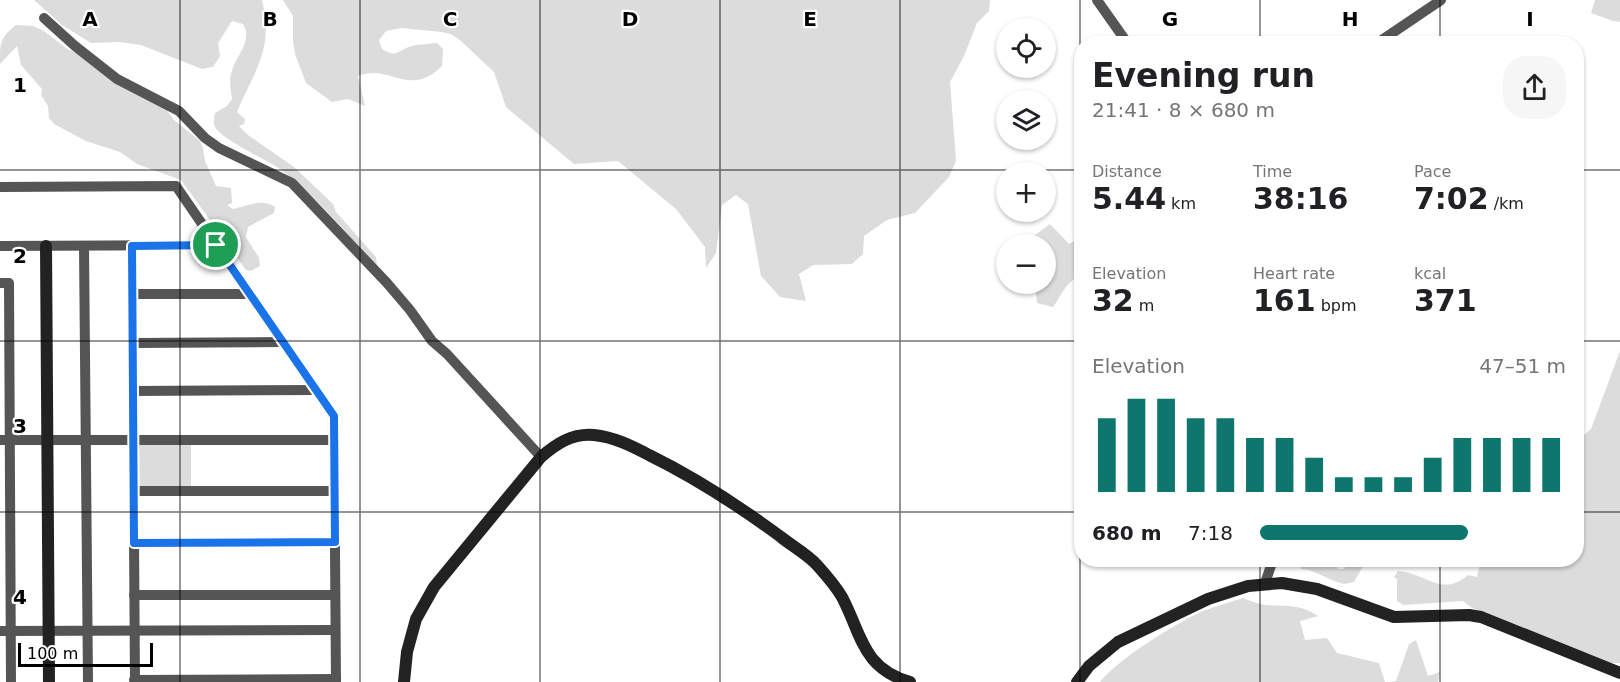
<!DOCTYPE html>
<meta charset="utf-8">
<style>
:root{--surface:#fff;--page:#f6f6f6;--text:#202124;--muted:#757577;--accent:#0f766e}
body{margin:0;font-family:"DejaVu Sans",sans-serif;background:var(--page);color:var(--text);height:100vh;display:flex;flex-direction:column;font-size:22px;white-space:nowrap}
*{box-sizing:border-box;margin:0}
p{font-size:20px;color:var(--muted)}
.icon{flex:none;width:33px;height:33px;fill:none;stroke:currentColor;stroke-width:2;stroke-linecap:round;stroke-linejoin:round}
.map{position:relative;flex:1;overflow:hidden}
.drawer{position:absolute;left:1074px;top:36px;width:510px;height:531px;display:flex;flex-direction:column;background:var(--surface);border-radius:24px;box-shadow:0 2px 4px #0004}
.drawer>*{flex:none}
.fabs{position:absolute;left:996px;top:18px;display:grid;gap:12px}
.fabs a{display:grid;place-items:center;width:60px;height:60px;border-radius:50%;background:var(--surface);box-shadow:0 2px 4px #0004;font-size:30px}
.scale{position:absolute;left:18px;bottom:15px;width:135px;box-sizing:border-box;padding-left:6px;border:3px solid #000;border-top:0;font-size:16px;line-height:21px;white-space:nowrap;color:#000;-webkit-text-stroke:4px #fff;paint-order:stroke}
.pin{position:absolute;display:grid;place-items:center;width:51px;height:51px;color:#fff;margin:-26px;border:3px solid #fff;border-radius:50%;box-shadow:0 2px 6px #0007}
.round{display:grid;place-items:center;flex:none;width:63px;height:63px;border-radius:24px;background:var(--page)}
.headline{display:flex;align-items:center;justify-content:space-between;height:102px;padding:0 18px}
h1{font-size:33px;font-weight:700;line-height:45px}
.metrics{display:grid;grid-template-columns:repeat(3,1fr);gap:9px;height:102px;padding:6px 18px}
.metrics div{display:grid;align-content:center}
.metrics b{font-size:30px;font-weight:700}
.metrics small{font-size:16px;font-weight:400}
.metrics p{font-size:16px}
.chart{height:168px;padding:12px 18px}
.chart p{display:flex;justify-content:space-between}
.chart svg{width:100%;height:108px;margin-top:6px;stroke:var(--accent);stroke-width:6}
ul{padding:0 18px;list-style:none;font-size:20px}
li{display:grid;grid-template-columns:96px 72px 1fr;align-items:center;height:45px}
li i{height:15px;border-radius:8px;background:var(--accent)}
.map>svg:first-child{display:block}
.green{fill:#dcdcdc}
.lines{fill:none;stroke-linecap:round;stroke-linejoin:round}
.street{stroke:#555;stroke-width:10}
.secondary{stroke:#222;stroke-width:12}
.route-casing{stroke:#fff;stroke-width:12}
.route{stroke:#1a73e8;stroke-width:8}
.grid{fill:none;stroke:#000;stroke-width:1.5;stroke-opacity:0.55}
.grid-label{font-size:20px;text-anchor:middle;font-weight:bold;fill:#000;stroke:#fff;stroke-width:4.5;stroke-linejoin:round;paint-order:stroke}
</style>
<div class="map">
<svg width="1620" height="682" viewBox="0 0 1620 682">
<rect width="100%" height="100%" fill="#fff"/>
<!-- green -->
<g class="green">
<path d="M34,0h228c12,50 -7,69 -25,112l8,7 -1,5 -5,2 9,9 46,32 39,37 3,8 40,45 1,9c-31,-32 -67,-79 -105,-102 -13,-8 -49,-24 -57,-37 -2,-5 -1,-9 0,-14l12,-7 5,-7c-1,-8 -3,-17 -1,-25 3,-16 23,-33 12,-50l-11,-3 -14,22 2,13 -7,11 -11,2 -61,-24 -21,-3 -29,1 -29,-18z"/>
<path d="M283,0h707l-1,11 -12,12 -13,33 -14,26 6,79 -7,16 -34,36 -28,7 -23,16 -1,18 -11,10 -39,1 -14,9 7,27 -26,-4 -19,-21 -13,-72 -12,-9 -14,10 -6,48 -10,15 -1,-21 -29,-38 -58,-48 -44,3 -68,-57 -12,-35 -33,-31 -10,-7 -9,-2 -41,-4 -15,3 -7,9 3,9c16,10 15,1 30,-3 8,-2 17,-2 25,-3l6,6 -1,17c-34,33 -51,-3 -84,10l7,30 -17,-7 -16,3 -26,-19 -11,-29 -2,-13v-25z"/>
<polygon points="1595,0 1620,0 1620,22 1613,21 1591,13"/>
<path d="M16,25l17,1 11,5 22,17 22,11 78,50 8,11 26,21 3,7 2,13 11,25 15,2 1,15 -5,2 6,4c14,-3 30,-11 42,-2l-1,6 -26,14 -2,10 13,21 1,8 -9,5 -5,-1 -65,-90 -44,-16 -17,-12 -34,-11 -32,-17 -5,-6 -1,-12 -7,-11 1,-6 -21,-24 -4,-19 -17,18c0,-22 0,-26 16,-39z"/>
<path d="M1050,224l19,20 13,-8 -1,41c-15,3 -19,18 -28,30l-16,-4 -1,-11 1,-8h9v-40h-18l3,-6z"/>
<path d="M1620,351v312h-13l-135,-55 -9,-7 -60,4 -6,-4v-22l-3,-2 4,-6c29,2 43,27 70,4l9,2 4,-17h95l1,-124 5,1 9,-8z"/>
<polygon points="191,444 191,488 139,487 138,447 140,445"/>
<polygon points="1306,560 1336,560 1334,563 1338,569 1344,569 1349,560 1366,561 1354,582 1344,584 1337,582 1309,570 1301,569 1301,563"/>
<path d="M1243,598c8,3 15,6 23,7 19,1 36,-1 52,11l-18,5 5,19 22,-2 10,15 42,10 6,19h-285c18,-23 76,-59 103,-71 13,-5 27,-9 40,-13z"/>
<polygon points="1416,640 1428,676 1440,672 1438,682 1389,682 1396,681 1409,644"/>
</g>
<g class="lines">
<!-- street -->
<g class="street">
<polyline points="1097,0 1128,44"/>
<polyline points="44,18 75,46 117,79 179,111 205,138 219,148 292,183 387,283 410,310 432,341 447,354 541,457"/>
<polyline points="1376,44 1441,0"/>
<polyline points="0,187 176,186 334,416 336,682"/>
<polyline points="0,246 216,245"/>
<polyline points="84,246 88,682"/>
<polyline points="132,246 135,682"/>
<polyline points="0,283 9,283 11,682"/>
<polyline points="133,294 249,294"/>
<polyline points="133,343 282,342"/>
<polyline points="133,391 316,390"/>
<polyline points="0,440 335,440"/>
<polyline points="134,491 335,491"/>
<polyline points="134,543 335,542"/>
<polyline points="1265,583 1273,560"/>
<polyline points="134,595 335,595"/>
<polyline points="0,631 335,630"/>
<polyline points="134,680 336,679"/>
</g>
<!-- secondary -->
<g class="secondary">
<polyline points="46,246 49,682"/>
<path d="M404,682l3,-30 9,-33 18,-32 107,-130c15,-13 31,-24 53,-22 20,2 38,11 55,20 47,23 90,51 132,82 11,9 26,17 36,28 9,10 18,20 25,32 20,38 20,71 68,85"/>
<polyline points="1077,682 1089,666 1118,642 1208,599 1248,586 1282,583 1317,589 1394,617 1469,615 1481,617 1620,673"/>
</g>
</g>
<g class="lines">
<defs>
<polygon id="route" points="216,245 334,416 335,542 134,543 132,246"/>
</defs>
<!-- route casing -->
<use href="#route" class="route-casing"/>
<!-- route -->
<use href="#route" class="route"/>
</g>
<!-- grid -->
<path class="grid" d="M180,0v682M360,0v682M540,0v682M720,0v682M900,0v682M1080,0v682M1260,0v44M1440,0v44M0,170h1082M1576,170h44M0,341h1082M1576,341h44M0,512h1082M1576,512h44M1260,560v122M1440,560v122"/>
<g class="grid-label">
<text x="90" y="26">A</text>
<text x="270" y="26">B</text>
<text x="450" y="26">C</text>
<text x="630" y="26">D</text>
<text x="810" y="26">E</text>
<text x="1170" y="26">G</text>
<text x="1350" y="26">H</text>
<text x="1530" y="26">I</text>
<text x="20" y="92">1</text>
<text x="20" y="263">2</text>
<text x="20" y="433">3</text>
<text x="20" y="604">4</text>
</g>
</svg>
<div class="fabs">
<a><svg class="icon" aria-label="locate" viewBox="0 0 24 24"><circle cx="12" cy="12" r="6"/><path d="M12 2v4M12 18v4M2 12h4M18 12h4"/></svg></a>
<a><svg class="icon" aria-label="layers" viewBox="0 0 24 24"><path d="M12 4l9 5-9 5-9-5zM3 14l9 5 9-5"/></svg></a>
<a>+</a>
<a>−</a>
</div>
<div class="scale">100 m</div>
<div class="pin" style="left:216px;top:245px;background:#1e9e55"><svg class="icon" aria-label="arrive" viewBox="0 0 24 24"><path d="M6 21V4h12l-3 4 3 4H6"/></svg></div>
<section class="drawer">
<div class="headline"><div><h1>Evening run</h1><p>21:41 · 8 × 680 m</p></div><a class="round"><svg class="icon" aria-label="share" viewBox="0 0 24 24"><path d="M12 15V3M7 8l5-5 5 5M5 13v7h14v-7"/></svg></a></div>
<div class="metrics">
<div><p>Distance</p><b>5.44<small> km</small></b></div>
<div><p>Time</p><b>38:16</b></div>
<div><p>Pace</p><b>7:02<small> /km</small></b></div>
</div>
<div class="metrics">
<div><p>Elevation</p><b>32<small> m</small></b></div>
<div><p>Heart rate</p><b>161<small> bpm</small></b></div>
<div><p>kcal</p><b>371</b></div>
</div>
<div class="chart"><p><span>Elevation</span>47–51 m</p>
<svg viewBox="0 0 160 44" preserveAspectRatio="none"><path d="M5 44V14M15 44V6M25 44V6M35 44V14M45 44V14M55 44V22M65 44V22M75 44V30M85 44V38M95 44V38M105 44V38M115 44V30M125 44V22M135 44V22M145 44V22M155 44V22"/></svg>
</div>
<ul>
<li><b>680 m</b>7:18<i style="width:68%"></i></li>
</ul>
</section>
</div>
